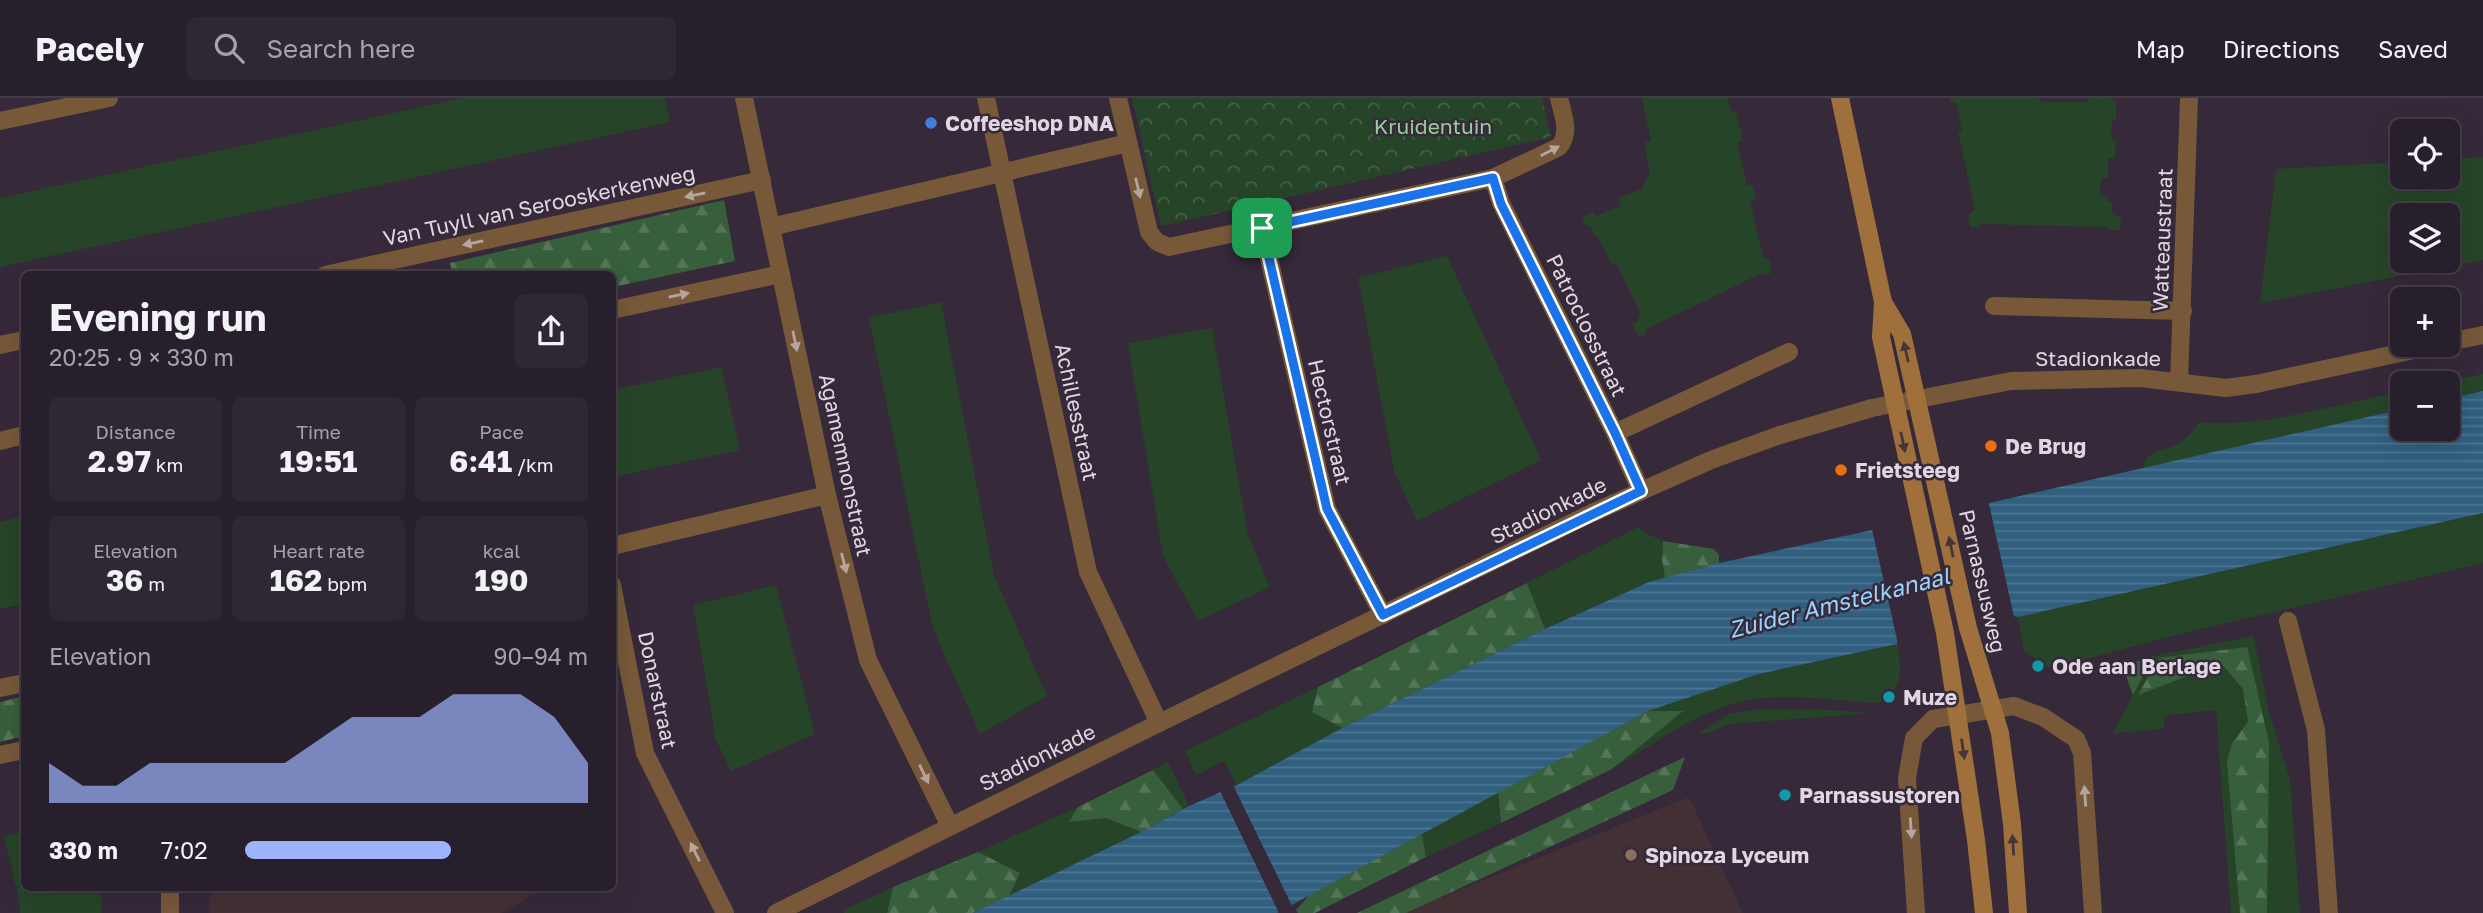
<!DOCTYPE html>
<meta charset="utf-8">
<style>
:root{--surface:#281f2c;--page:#302734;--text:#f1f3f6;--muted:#a5a2a9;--line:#443d48;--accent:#9db4fd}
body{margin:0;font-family:"Golos Text",sans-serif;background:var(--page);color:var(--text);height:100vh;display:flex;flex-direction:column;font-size:26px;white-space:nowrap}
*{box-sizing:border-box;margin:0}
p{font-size:23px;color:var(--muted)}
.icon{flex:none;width:38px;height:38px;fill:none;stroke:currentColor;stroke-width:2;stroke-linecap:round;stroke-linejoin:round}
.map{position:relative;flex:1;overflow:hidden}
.sheet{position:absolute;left:21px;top:173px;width:595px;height:620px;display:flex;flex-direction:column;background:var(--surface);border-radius:10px;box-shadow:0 7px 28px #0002,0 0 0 2px var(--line)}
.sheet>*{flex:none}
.controls{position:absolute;left:2390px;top:21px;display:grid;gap:14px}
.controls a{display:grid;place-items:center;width:70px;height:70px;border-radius:10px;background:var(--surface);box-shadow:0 7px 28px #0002,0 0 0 2px var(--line);font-size:35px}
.pin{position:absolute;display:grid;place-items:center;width:60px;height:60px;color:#fff;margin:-30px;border-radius:14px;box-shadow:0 4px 10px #0006}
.round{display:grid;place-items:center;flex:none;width:74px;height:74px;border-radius:10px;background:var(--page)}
.headline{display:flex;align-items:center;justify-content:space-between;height:119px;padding:0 28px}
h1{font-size:38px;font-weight:700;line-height:52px}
.stats{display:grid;grid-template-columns:repeat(3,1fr);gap:10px;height:119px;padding:7px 28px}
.stats div{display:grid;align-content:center;border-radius:10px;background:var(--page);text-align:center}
.stats b{font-size:30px;font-weight:700}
.stats small{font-size:19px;font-weight:400}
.stats p{font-size:19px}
.chart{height:196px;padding:14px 28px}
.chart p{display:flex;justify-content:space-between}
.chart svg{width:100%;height:126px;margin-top:7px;fill:var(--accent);opacity:.7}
ul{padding:0 28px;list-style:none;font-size:23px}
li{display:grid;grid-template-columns:112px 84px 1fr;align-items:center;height:52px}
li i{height:18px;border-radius:9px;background:var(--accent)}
header{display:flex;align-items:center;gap:42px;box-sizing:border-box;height:98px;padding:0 35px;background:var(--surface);border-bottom:2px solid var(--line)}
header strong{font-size:33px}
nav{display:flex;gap:38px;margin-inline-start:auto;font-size:24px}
.search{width:490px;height:63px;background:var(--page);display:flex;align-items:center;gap:18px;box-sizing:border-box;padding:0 24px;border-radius:10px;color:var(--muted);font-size:26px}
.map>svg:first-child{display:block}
.education{fill:#433035}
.green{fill:#264528;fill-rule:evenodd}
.forest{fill:url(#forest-firs)}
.park{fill:url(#park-crowns)}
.water{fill:url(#water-rules);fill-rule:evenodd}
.pier{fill:#36293a}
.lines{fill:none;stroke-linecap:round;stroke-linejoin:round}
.street{stroke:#77593a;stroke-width:18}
.secondary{stroke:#9f6f3c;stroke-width:18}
.oneway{fill:#b6a59f}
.oneway2{fill:#46343a}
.route-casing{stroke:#fff;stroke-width:14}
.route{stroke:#1a73e8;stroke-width:9}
.shop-dot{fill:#3f7fe0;stroke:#36293a;stroke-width:2.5}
.food-dot{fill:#e8710a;stroke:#36293a;stroke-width:2.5}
.culture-dot{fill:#0f9aa8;stroke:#36293a;stroke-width:2.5}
.education-dot{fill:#8d6e63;stroke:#36293a;stroke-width:2.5}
.labels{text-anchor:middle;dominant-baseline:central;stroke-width:5;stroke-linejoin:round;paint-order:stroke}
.poi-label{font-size:21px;font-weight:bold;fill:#e0d7e3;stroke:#36293a;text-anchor:start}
.park-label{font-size:21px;fill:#92d096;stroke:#36293a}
.street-label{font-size:21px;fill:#e0d7e3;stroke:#36293a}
.water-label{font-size:23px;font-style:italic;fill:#9ad2fc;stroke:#36293a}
</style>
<header>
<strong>Pacely</strong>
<div class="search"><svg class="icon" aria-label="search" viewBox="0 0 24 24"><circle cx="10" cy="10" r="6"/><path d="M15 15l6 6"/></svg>Search here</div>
<nav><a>Map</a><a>Directions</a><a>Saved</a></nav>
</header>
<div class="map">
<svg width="2483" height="815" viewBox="0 0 2483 815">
<defs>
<pattern id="forest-firs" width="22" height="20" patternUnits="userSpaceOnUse" patternTransform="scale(1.75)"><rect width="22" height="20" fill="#385f3b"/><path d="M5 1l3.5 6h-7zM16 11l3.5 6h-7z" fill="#547557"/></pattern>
<pattern id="park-crowns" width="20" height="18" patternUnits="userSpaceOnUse" patternTransform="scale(1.75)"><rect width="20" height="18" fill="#264528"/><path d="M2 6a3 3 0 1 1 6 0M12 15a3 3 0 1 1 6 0" fill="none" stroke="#455f47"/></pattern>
<pattern id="water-rules" width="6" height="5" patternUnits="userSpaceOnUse" patternTransform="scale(1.75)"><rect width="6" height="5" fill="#305f7f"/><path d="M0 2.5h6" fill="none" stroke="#4e7591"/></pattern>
</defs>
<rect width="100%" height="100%" fill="#36293a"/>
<!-- education -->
<g class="education">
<polygon points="1689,699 1743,815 1402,815"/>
<polygon points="210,789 549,789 501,815 209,815"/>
</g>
<!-- green -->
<g class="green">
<polygon points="463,0 665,0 670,24 0,169 0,100"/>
<polygon points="1642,0 1728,0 1731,14 1736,13 1743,42 1737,44 1747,88 1753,87 1756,102 1750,103 1763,159 1769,161 1772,174 1766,177 1762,175 1647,231 1646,235 1639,239 1632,226 1637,224 1640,214 1616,165 1612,167 1598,139 1595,138 1590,128 1585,127 1582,119 1594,114 1596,118 1621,108 1618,100 1642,91 1650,74 1644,45 1651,43"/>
<polygon points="1950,0 2039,0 2041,4 2088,4 2089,0 2111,0 2116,5 2116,21 2112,21 2111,41 2116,42 2115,60 2108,60 2108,80 2101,80 2100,97 2108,98 2107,103 2112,104 2112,114 2116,118 2121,119 2120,132 2109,132 2106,129 1981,126 1978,129 1970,129 1968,117 1975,112 1958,34 1962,33 1956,4 1951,5"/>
<path d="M2483,59v103l-223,43 16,-134 127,-7v15h45v-18zM2403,117h45v46h-45z"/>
<polygon points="1447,158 1541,362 1417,423 1394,373 1358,180"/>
<polygon points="941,204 994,477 1047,598 980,636 933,531 869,220"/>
<polygon points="1212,230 1248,437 1270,489 1198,523 1163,458 1128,245"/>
<polygon points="721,269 740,352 613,379 613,292"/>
<polygon points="2483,276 2483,293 2448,301 2448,285 2439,285"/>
<path d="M2403,293v18l-260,61c3,-24 24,-17 40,-29 7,-5 11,-12 16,-19 65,6 140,-18 204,-31z"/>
<polygon points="2483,415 2483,465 2180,536 2056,569 2045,568 2024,553 2018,519"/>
<polygon points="24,418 24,506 0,511 0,424"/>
<polygon points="1639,429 1645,435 1663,443 1662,462 1665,480 1649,484 1545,531 1527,485"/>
<polygon points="776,487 815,636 731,673 716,642 693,507"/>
<polygon points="2254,538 2268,610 2290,682 2300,815 2231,815 2216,612 2170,617 2165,619 2163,631 2113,635 2154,558"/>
<path d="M1898,546c2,25 6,36 -11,57l-13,2c-44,-3 -96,-12 -139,0 -44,13 -83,42 -123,66l70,-58h-34l111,-37z"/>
<polygon points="1318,589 1312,614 1342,630 1237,687 1224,663 1196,677 1185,653"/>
<polygon points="1760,611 1810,611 1872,615 1728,626 1709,635 1699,635 1729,616"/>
<polygon points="1168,664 1189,708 1183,711 1153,672"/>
<polygon points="1498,693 1501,725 1426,759 1422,736"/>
<polygon points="1078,709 1070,724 1106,720 1141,734 1009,798 1020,775 978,754"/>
<polygon points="24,734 24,789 99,789 102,801 101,815 20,815 20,806 4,738"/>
<polygon points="893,789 887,815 844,815 844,812"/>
</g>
<!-- forest -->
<g class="forest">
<polygon points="724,102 735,163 613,189 612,177 453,177 450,165"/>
<polygon points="1663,443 1714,451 1719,457 1719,465 1665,480 1662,462"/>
<polygon points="1527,485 1545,531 1342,630 1312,614 1318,589"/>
<polygon points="2247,549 2269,644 2267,815 2240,815 2227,664 2232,645 2248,624 2243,591 2221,565 2138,597 2159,560"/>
<polygon points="2154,558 2133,597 2122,568"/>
<polygon points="24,598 24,638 0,644 0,604"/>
<polygon points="1648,613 1683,613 1612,671 1501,725 1498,693"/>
<polygon points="1685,659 1673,692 1406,815 1357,815"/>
<polygon points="1153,672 1183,711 1141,734 1106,720 1069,724 1078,709"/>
<polygon points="1422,736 1426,759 1315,815 1298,815 1296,812 1310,796"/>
<polygon points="978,754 1020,775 1009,798 973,815 887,815 893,789"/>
</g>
<!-- park -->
<polygon class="park" points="1132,0 1542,0 1551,39 1161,128"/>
<!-- water -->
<path class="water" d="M2483,293v122l-465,104 -5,-1 -115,25 -1,3 -138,30 -111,37 -371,202h-304l168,-81 48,-26 48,-21 105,-57 203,-99 104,-47 70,-19 270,-58v-2l414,-94v20h45v-30zM1988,434l1,7 -105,20 1,-4z"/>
<!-- pier -->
<g class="pier">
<polygon points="1989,406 2014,519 1898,546 1872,431"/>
<polygon points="1233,687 1293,810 1281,815 1279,815 1220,693"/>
</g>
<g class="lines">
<!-- street -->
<g class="street">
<polyline points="744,0 827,397 868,562 950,728"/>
<polyline points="986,0 1088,474 1159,625"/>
<path d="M1118,0l31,134 8,10 12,5 324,-69 66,-31c12,-15 4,-31 0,-49"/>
<polyline points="0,23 109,0"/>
<polyline points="1493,80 1501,105 1615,335 1641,393"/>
<polyline points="771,129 1128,45"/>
<polyline points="1262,130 1327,411 1383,517"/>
<polyline points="325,177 762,82"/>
<polyline points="1994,208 2183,213"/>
<polyline points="612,212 781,176"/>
<polyline points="2448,244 2483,237"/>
<polyline points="0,247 24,242"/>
<polyline points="2179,284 2189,0"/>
<polyline points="1615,335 1789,254"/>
<polyline points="0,343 24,337"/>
<polyline points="612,448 827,397"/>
<polyline points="612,487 645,655 725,815"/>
<polyline points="2288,523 2316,632 2329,815"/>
<polyline points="0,590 24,585"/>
<polyline points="0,657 24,652"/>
<polyline points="170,815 170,789"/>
<polyline points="776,815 1159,625 1592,415 1711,362 1780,337 1872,310 2011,283 2140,280 2226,290 2256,286 2437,247"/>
<polyline points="1916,815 1907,680 1914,640 1933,621 2014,608 2043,619 2076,641 2082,655 2093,815"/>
</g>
<!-- secondary -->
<g class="secondary">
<polyline points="1840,0 1883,204 1881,239 1945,535 1976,742 1984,815"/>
<polyline points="1883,204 1902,236 1968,530 2000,635 2012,726 2018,815"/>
</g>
</g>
<!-- one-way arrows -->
<defs><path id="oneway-solid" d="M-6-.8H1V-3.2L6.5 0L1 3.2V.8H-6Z" transform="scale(1.75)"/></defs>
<g class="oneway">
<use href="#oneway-solid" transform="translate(1550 53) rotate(-27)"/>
<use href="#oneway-solid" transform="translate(1138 90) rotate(77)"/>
<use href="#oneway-solid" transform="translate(695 97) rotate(168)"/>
<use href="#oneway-solid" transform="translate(473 145) rotate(168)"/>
<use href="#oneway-solid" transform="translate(679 197) rotate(-12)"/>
<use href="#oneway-solid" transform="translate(795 243) rotate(78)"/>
<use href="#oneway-solid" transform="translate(844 465) rotate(76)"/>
<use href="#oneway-solid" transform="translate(924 676) rotate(64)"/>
<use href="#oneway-solid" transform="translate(2085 698) rotate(-94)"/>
<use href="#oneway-solid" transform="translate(1911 730) rotate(86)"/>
<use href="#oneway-solid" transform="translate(695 754) rotate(-116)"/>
</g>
<g class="oneway2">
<use href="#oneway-solid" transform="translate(1906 254) rotate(-103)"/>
<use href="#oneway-solid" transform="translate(1903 344) rotate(78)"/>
<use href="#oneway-solid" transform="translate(1951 449) rotate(-102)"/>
<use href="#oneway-solid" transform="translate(1963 651) rotate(82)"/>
<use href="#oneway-solid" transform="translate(2013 747) rotate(-94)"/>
</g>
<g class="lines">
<defs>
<polygon id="route" points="1493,80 1501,106 1615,335 1641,393 1383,517 1327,411 1262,130"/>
</defs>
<!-- route casing -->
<use href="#route" class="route-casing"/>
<!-- route -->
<use href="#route" class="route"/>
</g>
<!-- markers -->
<circle class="shop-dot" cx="931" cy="25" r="7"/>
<g class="food-dot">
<circle cx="1991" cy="348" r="7"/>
<circle cx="1841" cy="372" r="7"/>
</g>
<g class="culture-dot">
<circle cx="2038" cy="568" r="7"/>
<circle cx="1889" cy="599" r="7"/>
<circle cx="1785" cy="697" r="7"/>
</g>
<circle class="education-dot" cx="1631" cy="757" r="7"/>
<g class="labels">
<!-- poi labels -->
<g class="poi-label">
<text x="945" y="25">Coffeeshop DNA</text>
<text x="2005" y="348">De Brug</text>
<text x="1855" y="372">Frietsteeg</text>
<text x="2052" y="568">Ode aan Berlage</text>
<text x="1903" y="599">Muze</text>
<text x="1799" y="697">Parnassustoren</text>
<text x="1645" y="757">Spinoza Lyceum</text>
</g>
<!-- park labels -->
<g class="park-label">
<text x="1433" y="28">Kruidentuin</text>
</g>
<!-- street labels -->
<g class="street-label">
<text transform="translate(539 107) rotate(-12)">Van Tuyll van Serooskerkenweg</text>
<text transform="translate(2162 142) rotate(-88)">Watteaustraat</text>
<text transform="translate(1587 227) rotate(64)">Patroclosstraat</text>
<text x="2098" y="260">Stadionkade</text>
<text transform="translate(1077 314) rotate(78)">Achillesstraat</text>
<text transform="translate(1330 324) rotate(77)">Hectorstraat</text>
<text transform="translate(846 367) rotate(78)">Agamemnonstraat</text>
<text transform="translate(1548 412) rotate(-26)">Stadionkade</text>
<text transform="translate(1983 483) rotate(77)">Parnassusweg</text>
<text transform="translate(658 592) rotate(78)">Donarstraat</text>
<text transform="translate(1037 659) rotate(-26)">Stadionkade</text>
</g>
<!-- water labels -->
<g class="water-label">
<text transform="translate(1839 504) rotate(-14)">Zuider Amstelkanaal</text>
</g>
</g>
</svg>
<div class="controls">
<a><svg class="icon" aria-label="locate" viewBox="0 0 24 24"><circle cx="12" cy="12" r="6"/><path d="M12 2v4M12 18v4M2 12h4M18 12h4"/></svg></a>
<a><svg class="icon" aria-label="layers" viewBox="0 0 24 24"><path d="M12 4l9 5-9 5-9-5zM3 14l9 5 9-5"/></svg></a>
<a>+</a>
<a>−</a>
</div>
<div class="pin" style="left:1262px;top:130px;background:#1e9e55"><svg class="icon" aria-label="arrive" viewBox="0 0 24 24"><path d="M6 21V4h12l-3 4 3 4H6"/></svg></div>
<section class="sheet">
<div class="headline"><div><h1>Evening run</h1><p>20:25 · 9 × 330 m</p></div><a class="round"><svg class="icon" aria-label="share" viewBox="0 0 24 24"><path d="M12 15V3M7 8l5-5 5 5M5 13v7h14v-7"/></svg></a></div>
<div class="stats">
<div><p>Distance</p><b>2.97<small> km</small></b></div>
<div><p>Time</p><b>19:51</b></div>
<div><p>Pace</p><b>6:41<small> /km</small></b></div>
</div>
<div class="stats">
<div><p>Elevation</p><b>36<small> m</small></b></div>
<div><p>Heart rate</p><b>162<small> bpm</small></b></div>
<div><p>kcal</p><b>190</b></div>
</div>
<div class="chart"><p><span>Elevation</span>90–94 m</p>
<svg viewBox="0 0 160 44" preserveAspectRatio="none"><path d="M0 44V30L10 38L20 38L30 30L40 30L50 30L60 30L70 30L80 22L90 14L100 14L110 14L120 6L130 6L140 6L150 14L160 30V44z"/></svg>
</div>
<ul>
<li><b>330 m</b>7:02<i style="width:60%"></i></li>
</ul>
</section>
</div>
